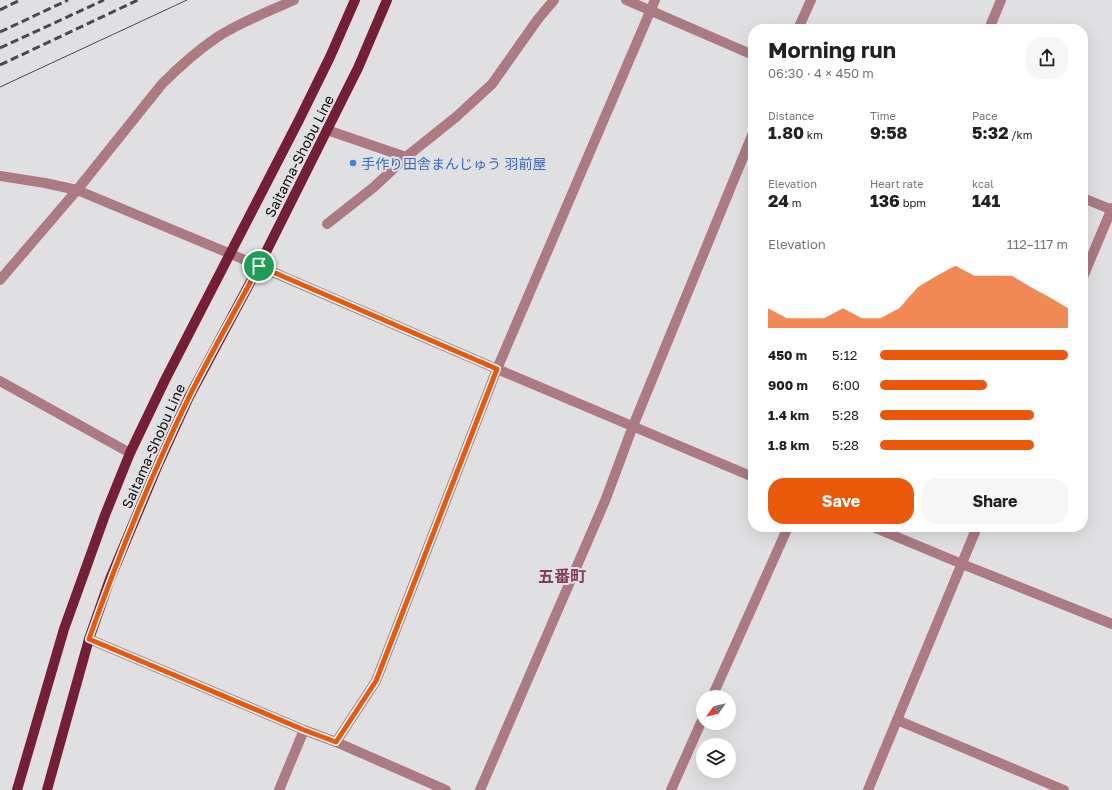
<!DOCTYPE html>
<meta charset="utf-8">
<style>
:root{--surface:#fff;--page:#f6f6f6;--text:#202124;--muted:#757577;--accent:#ea580c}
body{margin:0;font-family:"Golos Text","Noto Sans JP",sans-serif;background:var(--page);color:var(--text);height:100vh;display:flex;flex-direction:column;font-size:15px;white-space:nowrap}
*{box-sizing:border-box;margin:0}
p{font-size:13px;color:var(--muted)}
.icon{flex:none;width:22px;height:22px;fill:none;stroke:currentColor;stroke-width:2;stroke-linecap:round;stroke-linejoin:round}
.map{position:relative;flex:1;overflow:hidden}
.panel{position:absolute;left:748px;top:24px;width:340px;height:508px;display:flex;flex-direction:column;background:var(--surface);border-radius:16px;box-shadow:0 4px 16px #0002}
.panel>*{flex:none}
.needle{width:26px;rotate:236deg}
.buttons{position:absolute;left:696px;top:690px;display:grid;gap:8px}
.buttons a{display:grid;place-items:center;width:40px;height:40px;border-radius:50%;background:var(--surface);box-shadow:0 4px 16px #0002;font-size:20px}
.pin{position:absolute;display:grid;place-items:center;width:34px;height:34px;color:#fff;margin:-17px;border:2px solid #fff;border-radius:50%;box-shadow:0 1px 4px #0007}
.round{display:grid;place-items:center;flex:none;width:42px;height:42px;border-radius:16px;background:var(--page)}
.head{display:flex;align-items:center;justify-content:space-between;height:68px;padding:0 20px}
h1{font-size:22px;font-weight:700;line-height:30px}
.figures{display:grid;grid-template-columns:repeat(3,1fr);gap:6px;height:68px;padding:4px 20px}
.figures div{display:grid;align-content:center}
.figures b{font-size:17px;font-weight:700}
.figures small{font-size:11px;font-weight:400}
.figures p{font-size:11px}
.chart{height:112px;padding:8px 20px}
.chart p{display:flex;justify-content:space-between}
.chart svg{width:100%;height:72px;margin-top:4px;fill:var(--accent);opacity:.7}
.action{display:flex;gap:8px;margin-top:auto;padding:8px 20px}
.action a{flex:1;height:46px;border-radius:16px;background:var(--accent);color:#fff;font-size:16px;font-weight:700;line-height:46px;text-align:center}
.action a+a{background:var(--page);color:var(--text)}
ul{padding:0 20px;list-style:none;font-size:13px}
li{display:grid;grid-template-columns:64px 48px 1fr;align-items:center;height:30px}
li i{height:10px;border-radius:5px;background:var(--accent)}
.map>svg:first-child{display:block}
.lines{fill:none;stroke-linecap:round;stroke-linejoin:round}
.minor{stroke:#ab7a82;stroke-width:10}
.tertiary{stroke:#ab7a82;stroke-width:10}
.primary{stroke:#741f37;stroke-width:10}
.tram{stroke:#4a4a4c;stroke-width:1}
.rail{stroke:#4a4a4c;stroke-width:3;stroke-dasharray:8 4;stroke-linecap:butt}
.route-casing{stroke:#fff;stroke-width:8}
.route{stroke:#ea580c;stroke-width:5}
.shop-dot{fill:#3f7fe0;stroke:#e0e0e3;stroke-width:1.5}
.labels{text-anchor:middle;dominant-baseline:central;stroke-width:4;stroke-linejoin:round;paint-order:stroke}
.street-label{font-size:14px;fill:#0d0d0e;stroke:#e0e0e3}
.shop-label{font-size:14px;fill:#366cbe;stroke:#e0e0e3;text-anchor:start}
.quarter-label{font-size:16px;font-weight:bold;fill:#813d5a;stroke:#e0e0e3}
</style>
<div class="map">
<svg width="1112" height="790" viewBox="0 0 1112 790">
<rect width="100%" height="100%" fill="#e0e0e3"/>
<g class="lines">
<!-- minor -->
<g class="minor">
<polyline points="626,0 753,55"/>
<polyline points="327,130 406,157"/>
<polyline points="1083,198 1112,210"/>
<polyline points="327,224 374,187 406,157 456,117 492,84 538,19 554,0"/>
<polyline points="1083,277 1112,208"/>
<polyline points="0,381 130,453"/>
<polyline points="89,639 304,730 336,742 446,790"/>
<polyline points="897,720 1064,790"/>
<polyline points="336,742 376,681 497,369 655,0"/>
<polyline points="279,790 304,730"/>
<polyline points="868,790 977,527"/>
</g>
<!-- tertiary -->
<g class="tertiary">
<polyline points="798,29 811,0"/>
<polyline points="989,29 1001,0"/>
<polyline points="0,176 45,183 77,190 231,254 497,369 753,477"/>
<path d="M0,280l77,-90 85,-106c17,-17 35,-33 54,-46 24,-16 52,-26 78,-38"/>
<polyline points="873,527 962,564 1112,624"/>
<polyline points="712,697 788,527"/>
<polyline points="480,790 605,501 633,426 753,133"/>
<polyline points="671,790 703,718"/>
</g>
<!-- primary -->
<g class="primary">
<polyline points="17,790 64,629 105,515 130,453 165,380 299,120 330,57 355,0"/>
<polyline points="47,790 89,639 110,579 157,467 189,397 259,266 358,68 387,0"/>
</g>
<!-- tram -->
<polyline class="tram" points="0,87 187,0"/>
<!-- rail -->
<g class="rail">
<polyline points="0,10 20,0"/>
<polyline points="0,32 68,0"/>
<polyline points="0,48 104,0"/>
<polyline points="0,65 138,0"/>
</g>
</g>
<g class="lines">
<defs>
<path id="route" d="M259,266l238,103 -121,312 -40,61 -32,-12 -215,-91c29,-82 62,-163 100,-242 22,-44 47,-87 70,-131z"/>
</defs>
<!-- route casing -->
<use href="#route" class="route-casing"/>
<!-- route -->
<use href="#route" class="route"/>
</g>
<!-- markers -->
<circle class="shop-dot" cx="353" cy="163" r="4"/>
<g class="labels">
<!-- street labels -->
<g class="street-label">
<text transform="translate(299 156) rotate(-63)">Saitama-Shobu Line</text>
<text transform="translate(153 446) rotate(-66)">Saitama-Shobu Line</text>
</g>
<!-- shop labels -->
<g class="shop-label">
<text x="361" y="163">手作り田舎まんじゅう 羽前屋</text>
</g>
<!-- quarter labels -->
<g class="quarter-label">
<text x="562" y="576">五番町</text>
</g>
</g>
</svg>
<div class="buttons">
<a><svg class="needle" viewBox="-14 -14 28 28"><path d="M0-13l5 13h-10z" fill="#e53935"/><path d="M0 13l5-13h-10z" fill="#757577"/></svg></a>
<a><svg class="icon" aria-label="layers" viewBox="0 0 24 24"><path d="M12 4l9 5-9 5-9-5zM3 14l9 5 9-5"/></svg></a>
</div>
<div class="pin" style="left:259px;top:266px;background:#1e9e55"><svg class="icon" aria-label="arrive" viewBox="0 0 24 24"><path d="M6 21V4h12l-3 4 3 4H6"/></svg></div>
<section class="panel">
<div class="head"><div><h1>Morning run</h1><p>06:30 · 4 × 450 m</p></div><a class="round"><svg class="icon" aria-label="share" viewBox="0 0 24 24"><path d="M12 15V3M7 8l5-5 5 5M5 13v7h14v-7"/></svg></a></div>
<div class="figures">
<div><p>Distance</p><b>1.80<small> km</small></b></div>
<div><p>Time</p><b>9:58</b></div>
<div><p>Pace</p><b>5:32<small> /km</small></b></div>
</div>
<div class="figures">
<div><p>Elevation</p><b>24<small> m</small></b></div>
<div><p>Heart rate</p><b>136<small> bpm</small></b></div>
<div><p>kcal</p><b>141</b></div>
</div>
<div class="chart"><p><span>Elevation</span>112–117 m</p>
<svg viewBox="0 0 160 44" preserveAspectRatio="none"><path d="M0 44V32L10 38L20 38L30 38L40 32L50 38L60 38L70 32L80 19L90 12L100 6L110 12L120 12L130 12L140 19L150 25L160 32V44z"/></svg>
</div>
<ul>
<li><b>450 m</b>5:12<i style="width:100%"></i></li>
<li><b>900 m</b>6:00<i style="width:57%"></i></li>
<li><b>1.4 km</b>5:28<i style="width:82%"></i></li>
<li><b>1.8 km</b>5:28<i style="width:82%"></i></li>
</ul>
<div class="action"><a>Save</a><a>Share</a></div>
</section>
</div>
